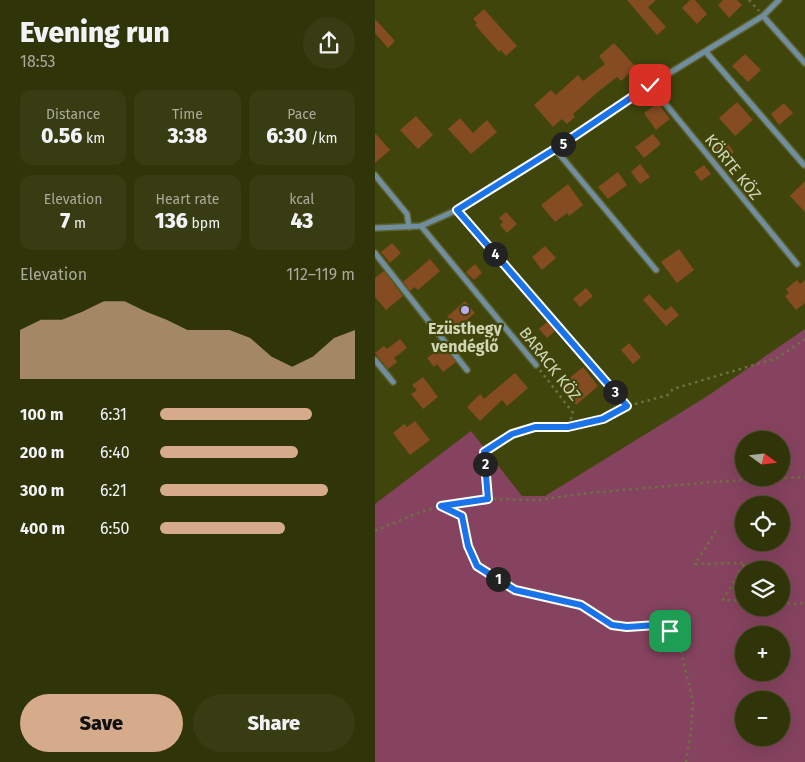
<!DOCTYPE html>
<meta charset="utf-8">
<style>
:root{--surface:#303409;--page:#383c12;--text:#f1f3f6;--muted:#a8aa9c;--line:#4b4f2a;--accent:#d6ab8b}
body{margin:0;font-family:"Fira Sans",sans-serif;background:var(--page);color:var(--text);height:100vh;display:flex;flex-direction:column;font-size:19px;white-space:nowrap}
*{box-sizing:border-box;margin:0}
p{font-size:16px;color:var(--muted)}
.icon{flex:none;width:28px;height:28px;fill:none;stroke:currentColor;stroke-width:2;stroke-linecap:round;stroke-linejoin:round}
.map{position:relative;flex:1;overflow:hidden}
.sheet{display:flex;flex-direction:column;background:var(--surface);width:375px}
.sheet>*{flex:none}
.needle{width:32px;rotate:105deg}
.controls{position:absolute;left:360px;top:431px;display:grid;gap:10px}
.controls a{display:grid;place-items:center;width:55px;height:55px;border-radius:50%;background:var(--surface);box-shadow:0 5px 20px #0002,0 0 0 1px var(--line);font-size:25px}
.pin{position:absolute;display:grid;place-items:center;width:42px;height:42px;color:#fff;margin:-21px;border-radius:10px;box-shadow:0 2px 8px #0006}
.km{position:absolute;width:25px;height:25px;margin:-12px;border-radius:50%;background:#222;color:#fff;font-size:14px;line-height:25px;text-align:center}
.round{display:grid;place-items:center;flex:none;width:52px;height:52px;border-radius:26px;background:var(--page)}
.overview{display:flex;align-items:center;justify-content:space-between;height:85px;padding:0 20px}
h1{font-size:28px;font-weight:800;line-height:38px}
.figures{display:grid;grid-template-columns:repeat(3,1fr);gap:8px;height:85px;padding:5px 20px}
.figures div{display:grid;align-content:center;border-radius:12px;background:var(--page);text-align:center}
.figures b{font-size:21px;font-weight:800}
.figures small{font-size:14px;font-weight:400}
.figures p{font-size:14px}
.chart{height:140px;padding:10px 20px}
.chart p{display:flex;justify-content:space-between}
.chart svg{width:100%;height:90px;margin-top:5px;fill:var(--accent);opacity:.7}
.action{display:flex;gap:10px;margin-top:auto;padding:10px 20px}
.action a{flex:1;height:58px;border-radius:30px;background:var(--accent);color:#111;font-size:20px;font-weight:800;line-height:58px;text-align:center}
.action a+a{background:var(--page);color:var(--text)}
ul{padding:0 20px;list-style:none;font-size:16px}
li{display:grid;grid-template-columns:80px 60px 1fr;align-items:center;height:38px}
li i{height:12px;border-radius:6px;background:var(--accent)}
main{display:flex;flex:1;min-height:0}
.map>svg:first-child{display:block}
.green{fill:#86435f;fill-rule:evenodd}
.building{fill:#854c21}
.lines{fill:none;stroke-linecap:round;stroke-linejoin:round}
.minor-casing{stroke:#5d622d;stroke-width:8}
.path{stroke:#6d7240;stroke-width:2.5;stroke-dasharray:2.5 4;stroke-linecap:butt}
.minor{stroke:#718ea0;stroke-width:5}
.route-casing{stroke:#fff;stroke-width:10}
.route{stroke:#1a73e8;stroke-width:6}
.poi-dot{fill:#bca9f5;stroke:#40450c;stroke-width:2}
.labels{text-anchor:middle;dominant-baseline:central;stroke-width:4.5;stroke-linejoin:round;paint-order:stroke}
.street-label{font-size:16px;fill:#d0d6b3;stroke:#40450c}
.poi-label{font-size:16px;font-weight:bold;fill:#d0d6b3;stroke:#40450c}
</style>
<main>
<section class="sheet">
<div class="overview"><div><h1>Evening run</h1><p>18:53</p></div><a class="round"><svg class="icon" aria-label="share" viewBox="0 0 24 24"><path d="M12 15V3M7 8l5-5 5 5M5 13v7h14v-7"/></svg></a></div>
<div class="figures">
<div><p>Distance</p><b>0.56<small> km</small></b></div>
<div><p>Time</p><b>3:38</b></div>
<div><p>Pace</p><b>6:30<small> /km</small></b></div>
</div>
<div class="figures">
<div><p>Elevation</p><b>7<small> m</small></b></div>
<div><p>Heart rate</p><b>136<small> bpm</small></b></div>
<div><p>kcal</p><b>43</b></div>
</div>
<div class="chart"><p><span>Elevation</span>112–119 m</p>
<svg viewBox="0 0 160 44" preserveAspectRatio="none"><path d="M0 44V20L10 15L20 15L30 11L40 6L50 6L60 11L70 15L80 20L90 20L100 20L110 24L120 33L130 38L140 33L150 24L160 20V44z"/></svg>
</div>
<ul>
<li><b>100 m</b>6:31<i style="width:78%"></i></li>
<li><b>200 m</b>6:40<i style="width:71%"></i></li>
<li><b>300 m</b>6:21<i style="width:86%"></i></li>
<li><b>400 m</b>6:50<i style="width:64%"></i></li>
</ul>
<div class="action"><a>Save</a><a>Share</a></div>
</section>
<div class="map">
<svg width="430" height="762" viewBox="0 0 430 762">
<rect width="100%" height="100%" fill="#40450c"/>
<!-- green -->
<path class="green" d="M430,329v433h-430v-258l96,-73 51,65h23l161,-99zM369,440h37v38h-37zM369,505h37v37h-37zM369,570h37v38h-37zM369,635h37v37h-37zM369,700h37v38h-37z"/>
<!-- building -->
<g class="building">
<polygon points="252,0 281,0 273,7 291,27 282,35"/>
<polygon points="315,0 320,0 332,14 322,24 307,8"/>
<polygon points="348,0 362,0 367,5 354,18 343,5"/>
<polygon points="109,9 142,46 131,56 126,50 124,52 100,25 102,23 98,19"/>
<polygon points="0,19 20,41 13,48 0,33"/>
<polygon points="239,43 261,67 246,81 242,77 224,91 198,114 200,117 192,124 187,119 178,127 159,105 176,90 181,95 203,75 208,81 230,64 224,56"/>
<polygon points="370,54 386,70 373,82 357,66"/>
<polygon points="362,102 378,120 360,136 344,118"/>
<polygon points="283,103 295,119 281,130 269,113"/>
<polygon points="409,103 418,113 404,125 396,114"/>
<polygon points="41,116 58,135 43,149 25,130"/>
<polygon points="85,118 98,133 112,120 122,132 96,154 73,129"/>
<polygon points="0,133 15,150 0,163"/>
<polygon points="278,134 286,144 269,158 260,147"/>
<polygon points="349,139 359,152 349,160 338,148"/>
<polygon points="265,164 275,177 265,184 256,172"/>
<polygon points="329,165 336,174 326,181 319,172"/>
<polygon points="243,172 252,185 233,199 223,187"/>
<polygon points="430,181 430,212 415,196"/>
<polygon points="193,184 208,205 194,216 192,213 180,222 166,205"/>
<polygon points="131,212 142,224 132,233 125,225 128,222 124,218"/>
<polygon points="17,243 26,253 15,263 6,252"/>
<polygon points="170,246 181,258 167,270 157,257"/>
<polygon points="304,249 319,270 302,283 286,262"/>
<polygon points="55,259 65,271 43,290 40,287 35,291 28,282"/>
<polygon points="100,264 107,273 99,280 91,272"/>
<polygon points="9,271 28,296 11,310 0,297 0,278"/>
<polygon points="422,280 425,284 430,280 430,303 421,310 410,296 414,293 411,289"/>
<polygon points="211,288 218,296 205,307 198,299"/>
<polygon points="274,294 290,311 296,306 304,315 291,326 268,300"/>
<polygon points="90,301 100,313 82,328 72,317"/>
<polygon points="172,322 180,331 172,338 164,329"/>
<polygon points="25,339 32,348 19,358 22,362 13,369 0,353 9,346 12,349"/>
<polygon points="254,343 266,357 258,364 246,350"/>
<polygon points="68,346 81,362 68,372 62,364 59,367 52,358"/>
<polygon points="208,367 223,386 201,405 185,386"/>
<polygon points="140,373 153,388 132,406 127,400 105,421 92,407 105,394 109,399"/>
<polygon points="48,377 63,397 48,409 36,394 42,390 37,385"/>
<polygon points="40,421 55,440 35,455 18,433 29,424 32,427"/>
</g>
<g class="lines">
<defs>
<g id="minor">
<polyline points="388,16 430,63"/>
<polyline points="331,52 429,165"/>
<polyline points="275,85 422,264"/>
<polyline points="180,149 281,270"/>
<polyline points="0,175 32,214 34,227"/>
<polyline points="82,210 252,406"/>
<polyline points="46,226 161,365"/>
<polyline points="0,228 46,226 82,210 180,149 275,85 388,16 404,0"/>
<polyline points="0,253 92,370"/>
<polyline points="0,360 18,382"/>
</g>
</defs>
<!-- minor casing -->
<use href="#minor" class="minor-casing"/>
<!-- path -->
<g class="path">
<polyline points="374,0 384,11"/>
<polyline points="165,370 198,413 193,427"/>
<polyline points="260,404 293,395 298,389 402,358 430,339"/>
<polyline points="113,499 109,452 137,433 160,427 193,427 228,419 245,410"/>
<polyline points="68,507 87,516 93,546 102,566 140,590 206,605 237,625 252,627 282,625 295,631 306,651 318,702 316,732 311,762"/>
<polyline points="0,531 43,513 66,506 113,499 163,500 214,493 338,482 430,477"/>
<polyline points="341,531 320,564 370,563 348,600 369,601"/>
<polyline points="406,603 425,604 430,602"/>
</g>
<!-- minor -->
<use href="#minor" class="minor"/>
</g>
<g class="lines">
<defs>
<polyline id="route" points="275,85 180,149 82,210 252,406 228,419 193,427 160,427 137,434 109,452 113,499 66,506 87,516 93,546 102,566 140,590 206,605 237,625 252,627 282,625 295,631"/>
</defs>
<!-- route casing -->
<use href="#route" class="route-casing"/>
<!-- route -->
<use href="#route" class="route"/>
</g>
<!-- markers -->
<circle class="poi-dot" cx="90" cy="310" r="5"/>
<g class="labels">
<!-- street labels -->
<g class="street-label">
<text transform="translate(358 167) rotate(51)">KÖRTE KÖZ</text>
<text transform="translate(175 364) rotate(52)">BARACK KÖZ</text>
</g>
<!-- poi labels -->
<g class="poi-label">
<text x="90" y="328">Ezüsthegy<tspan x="90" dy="18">vendéglő</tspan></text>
</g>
</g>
</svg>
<div class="controls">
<a><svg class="needle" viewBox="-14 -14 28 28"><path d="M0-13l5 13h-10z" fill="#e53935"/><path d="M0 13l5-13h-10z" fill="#a8aa9c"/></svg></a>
<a><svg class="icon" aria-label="locate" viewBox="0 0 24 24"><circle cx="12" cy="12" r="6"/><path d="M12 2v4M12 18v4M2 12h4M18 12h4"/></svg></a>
<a><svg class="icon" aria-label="layers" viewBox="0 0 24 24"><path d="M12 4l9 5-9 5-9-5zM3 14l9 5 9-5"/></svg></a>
<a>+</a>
<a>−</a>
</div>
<div class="pin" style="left:295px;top:631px;background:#1e9e55"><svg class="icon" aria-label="arrive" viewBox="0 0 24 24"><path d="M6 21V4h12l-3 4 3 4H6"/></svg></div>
<div class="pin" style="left:275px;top:85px;background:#d93025"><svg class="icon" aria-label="check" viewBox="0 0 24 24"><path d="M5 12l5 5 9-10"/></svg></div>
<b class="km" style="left:123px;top:579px">1</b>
<b class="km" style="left:110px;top:464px">2</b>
<b class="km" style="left:240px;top:392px">3</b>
<b class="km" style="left:120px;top:254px">4</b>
<b class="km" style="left:188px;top:144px">5</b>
</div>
</main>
